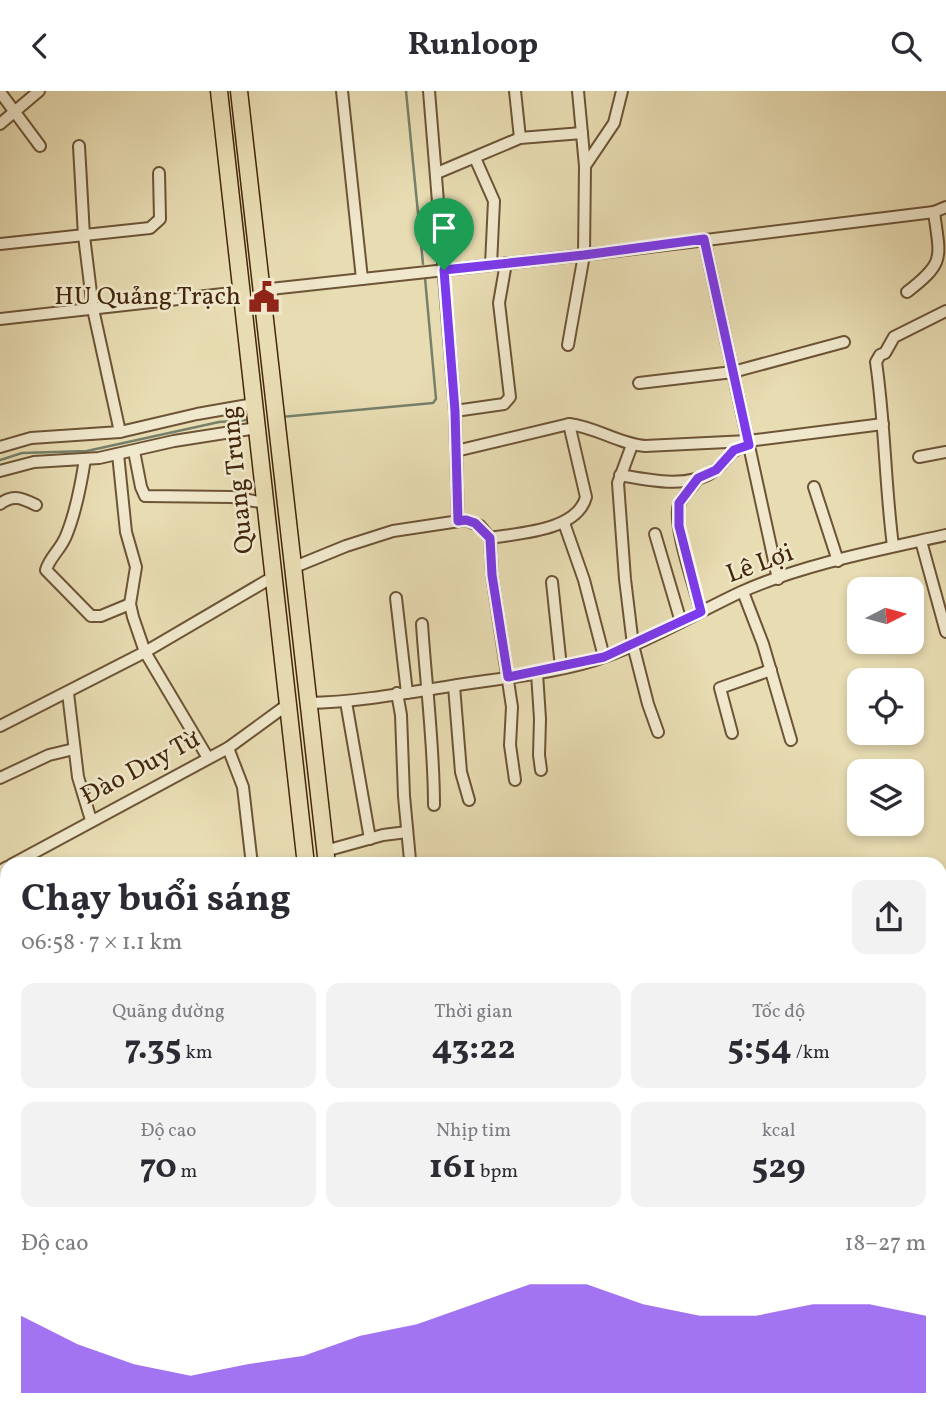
<!DOCTYPE html>
<html lang="vi">
<meta charset="utf-8">
<style>
:root{--surface:#fff;--page:#f2f2f3;--text:#2b2b33;--muted:#7c7c81;--accent:#7c3aed}
body{margin:0;font-family:Vollkorn,serif;background:var(--page);color:var(--text);height:100vh;display:flex;flex-direction:column;font-size:26px;white-space:nowrap}
*{box-sizing:border-box;margin:0}
p{font-size:23px;color:var(--muted)}
.icon{flex:none;width:38px;height:38px;fill:none;stroke:currentColor;stroke-width:2;stroke-linecap:round;stroke-linejoin:round}
.map{position:relative;flex:1;overflow:hidden}
.panel{position:absolute;left:0px;top:766px;width:947px;height:569px;display:flex;flex-direction:column;background:var(--surface);border-radius:21px 21px 0 0;box-shadow:0 4px 10px #0003}
.panel>*{flex:none}
.needle{width:46px;rotate:84deg}
.tools{position:absolute;left:847px;top:486px;display:grid;gap:14px}
.tools a{display:grid;place-items:center;width:77px;height:77px;border-radius:14px;background:var(--surface);box-shadow:0 4px 10px #0003;font-size:35px}
.pin{position:absolute;display:grid;place-items:center;width:60px;height:60px;color:#fff;margin:-72px -30px;border-radius:50% 50% 50% 0;rotate:-45deg;box-shadow:0 0 7px #0007}
.pin .icon{rotate:45deg}
.round{display:grid;place-items:center;flex:none;width:74px;height:74px;border-radius:14px;background:var(--page)}
.summary{display:flex;align-items:center;justify-content:space-between;height:119px;padding:0 21px}
h1{font-size:38px;font-weight:700;line-height:52px}
.figures{display:grid;grid-template-columns:repeat(3,1fr);gap:10px;height:119px;padding:7px 21px}
.figures div{display:grid;align-content:center;border-radius:14px;background:var(--page);text-align:center}
.figures b{font-size:35px;font-weight:700}
.figures small{font-size:19px;font-weight:400}
.figures p{font-size:19px}
.chart{height:196px;padding:14px 21px}
.chart p{display:flex;justify-content:space-between}
.chart svg{width:100%;height:126px;margin-top:7px;fill:var(--accent);opacity:.7}
header{display:flex;justify-content:space-between;align-items:center;height:91px;padding:0 21px;background:var(--surface);font-size:32px;font-weight:700}
.map>svg:first-child{display:block}
.lines{fill:none;stroke-linecap:round;stroke-linejoin:round}
.stream{stroke:#76806a;stroke-width:2.5}
.canal{stroke:#98bca9;stroke-width:9}
.minor-casing{stroke:#6d5436;stroke-width:14}
.highway-casing{stroke:#44270c;stroke-width:19}
.minor{stroke:#f0e8cd;stroke-width:10}
.highway{stroke:#e8dcb2;stroke-width:16}
.route-casing{stroke:#fff;stroke-width:14}
.route{stroke:#7c3aed;stroke-width:9}
.labels{text-anchor:middle;dominant-baseline:central;stroke-width:5;stroke-linejoin:round;paint-order:stroke}
.poi-label{font-size:26px;fill:#44270c;stroke:#f0e8cd;text-anchor:end}
.street-label{font-size:26px;fill:#44270c;stroke:#f0e8cd}
</style>
<header><svg class="icon" aria-label="back" viewBox="0 0 24 24"><path d="M15 5l-7 7 7 7"/></svg>Runloop<svg class="icon" aria-label="search" viewBox="0 0 24 24"><circle cx="10" cy="10" r="6"/><path d="M15 15l6 6"/></svg></header>
<div class="map">
<svg width="946" height="1334" viewBox="0 0 946 1334">
<rect width="100%" height="100%" fill="#e8dcb2"/>
<filter id="stains"><feTurbulence type="fractalNoise" baseFrequency=".00286" numOctaves="4"/><feColorMatrix values="0 0 0 0 .2 0 0 0 0 .09 0 0 0 0 .02 0 0 0 .5 -.17"/></filter>
<radialGradient id="worn" r=".72"><stop offset=".6" stop-color="#630" stop-opacity="0"/><stop offset="1" stop-color="#630" stop-opacity=".3"/></radialGradient>
<g class="lines">
<!-- stream -->
<g class="stream">
<polyline points="406,0 423,173"/>
<polyline points="281,326 433,312 436,308 425,187"/>
<polyline points="0,369 22,362 87,360 219,331 247,329"/>
</g>
<!-- canal -->
<g class="canal">
<polyline points="0,1170 7,1168"/>
<polyline points="781,1328 781,1334"/>
</g>
<defs>
<g id="minor">
<polyline points="342,0 362,188"/>
<polyline points="429,0 455,320 458,430"/>
<polyline points="515,0 520,47"/>
<polyline points="578,0 585,75"/>
<polyline points="0,1 40,55"/>
<polyline points="0,33 39,0"/>
<polyline points="79,55 84,145 93,218 120,341"/>
<polyline points="475,67 494,110 491,174"/>
<polyline points="437,82 520,47 582,42"/>
<polyline points="704,148 778,488"/>
<polyline points="0,153 150,137 160,128 159,82"/>
<polyline points="261,199 584,164 934,121 946,116"/>
<path d="M907,201c39,-30 33,-34 27,-80"/>
<polyline points="0,228 241,201"/>
<polyline points="568,254 584,164 585,75 614,32 622,0"/>
<polyline points="639,292 733,281 844,251"/>
<polyline points="455,320 504,313 510,306 499,212 506,172"/>
<polyline points="632,354 618,392 625,488 633,554 648,613 658,641"/>
<polyline points="0,356 31,347 120,341 197,323 254,313"/>
<polyline points="134,360 141,396 145,405 232,406 265,412"/>
<path d="M456,360l113,-27c27,3 50,20 76,22l103,-5 135,-17"/>
<polyline points="118,363 126,441 136,476 130,513 133,526 145,561 208,667"/>
<polyline points="919,366 946,361"/>
<path d="M85,368c-4,26 -9,53 -19,77 -5,13 -17,22 -20,34l45,46h10l29,-12"/>
<polyline points="0,380 34,371 99,367 174,350 257,337"/>
<path d="M620,384c28,5 69,14 94,-4 17,-12 10,-19 35,-26"/>
<path d="M698,387c-5,9 -15,17 -19,27 -7,19 17,85 22,107"/>
<polyline points="814,396 838,470"/>
<path d="M0,413c13,-10 22,-6 36,1"/>
<polyline points="564,432 584,489 604,566"/>
<polyline points="655,443 681,531"/>
<path d="M490,447c29,-5 87,-7 96,-41l-17,-73"/>
<polyline points="921,450 946,541"/>
<path d="M893,455c-8,-61 -8,-123 -17,-184l4,-7 5,-2 9,-16 52,-26"/>
<polyline points="292,477 346,455 393,440 466,429 480,435 490,447 492,484 512,616 510,654 515,689"/>
<polyline points="552,491 561,576"/>
<polyline points="743,501 763,553 791,649"/>
<polyline points="396,507 407,602"/>
<path d="M422,533c4,61 12,120 12,181"/>
<polyline points="537,582 540,628 539,664 541,679"/>
<polyline points="454,595 461,681 469,709"/>
<polyline points="68,602 78,686 91,729"/>
<polyline points="397,602 401,624 404,705 410,769"/>
<polyline points="346,611 370,748"/>
<path d="M308,612c54,-1 109,-12 163,-20 42,-6 97,-12 136,-27 46,-17 89,-43 134,-64 63,-28 138,-42 205,-57"/>
<polyline points="0,635 145,561 273,486"/>
<polyline points="732,642 720,597 771,579"/>
<polyline points="228,657 243,696 252,774"/>
<polyline points="0,687 49,664 74,658"/>
<polyline points="325,760 383,744 407,741"/>
<polyline points="11,774 228,657 287,614"/>
<polyline points="0,780 7,776"/>
<polyline points="0,849 7,863"/>
<polyline points="0,967 7,965"/>
<polyline points="0,1152 7,1150"/>
<polyline points="0,1185 7,1183"/>
<polyline points="233,1328 236,1334"/>
<polyline points="592,1328 592,1334"/>
<polyline points="724,1328 747,1334"/>
<polyline points="384,1334 385,1328"/>
<polyline points="485,1334 485,1328"/>
<polyline points="673,1334 673,1328"/>
</g>
<g id="highway">
<polyline points="219,0 306,774"/>
<polyline points="239,0 327,774"/>
<polyline points="263,1334 265,1328"/>
<polyline points="284,1334 286,1328"/>
</g>
</defs>
<!-- minor casing -->
<use href="#minor" class="minor-casing"/>
<!-- highway casing -->
<use href="#highway" class="highway-casing"/>
<!-- minor -->
<use href="#minor" class="minor"/>
<!-- highway -->
<use href="#highway" class="highway"/>
</g>
<g class="lines">
<defs>
<polygon id="route" points="704,148 749,354 734,359 716,379 698,387 679,412 679,435 701,521 604,566 508,586 492,484 490,447 475,432 466,429 458,430 455,320 444,179 584,164"/>
</defs>
<!-- route casing -->
<use href="#route" class="route-casing"/>
<!-- route -->
<use href="#route" class="route"/>
</g>
<!-- icons -->
<defs>
<symbol id="civic-bare" viewBox="-9 -9 18 18"><path d="M-.6-6.5H3V-4.5H.6V-3L4-1V1h2V6H-6V1h2V-1L-.6-3ZM-1.2 2.5V6h2.4V2.5Z" fill="#8f2418" stroke="#f0e8cd" stroke-width="2.5" paint-order="stroke"/></symbol>
</defs>
<g fill-rule="evenodd">
<use href="#civic-bare" x="242" y="184" width="44" height="44"/>
</g>
<g class="labels">
<!-- poi labels -->
<g class="poi-label">
<text x="241" y="206">HU Quảng Trạch</text>
</g>
<!-- street labels -->
<g class="street-label">
<text transform="translate(238 389) rotate(-96)">Quang Trung</text>
<text transform="translate(760 473) rotate(-20)">Lê Lợi</text>
<text transform="translate(141 677) rotate(-28)">Đào Duy Từ</text>
</g>
</g>
<rect width="100%" height="100%" filter="url(#stains)"/>
<rect width="100%" height="100%" fill="url(#worn)"/>
</svg>
<div class="tools">
<a><svg class="needle" viewBox="-14 -14 28 28"><path d="M0-13l5 13h-10z" fill="#e53935"/><path d="M0 13l5-13h-10z" fill="#7c7c81"/></svg></a>
<a><svg class="icon" aria-label="locate" viewBox="0 0 24 24"><circle cx="12" cy="12" r="6"/><path d="M12 2v4M12 18v4M2 12h4M18 12h4"/></svg></a>
<a><svg class="icon" aria-label="layers" viewBox="0 0 24 24"><path d="M12 4l9 5-9 5-9-5zM3 14l9 5 9-5"/></svg></a>
</div>
<div class="pin" style="left:444px;top:179px;background:#1e9e55"><svg class="icon" aria-label="arrive" viewBox="0 0 24 24"><path d="M6 21V4h12l-3 4 3 4H6"/></svg></div>
<section class="panel">
<div class="summary"><div><h1>Chạy buổi sáng</h1><p>06:58 · 7 × 1.1 km</p></div><a class="round"><svg class="icon" aria-label="share" viewBox="0 0 24 24"><path d="M12 15V3M7 8l5-5 5 5M5 13v7h14v-7"/></svg></a></div>
<div class="figures">
<div><p>Quãng đường</p><b>7.35<small> km</small></b></div>
<div><p>Thời gian</p><b>43:22</b></div>
<div><p>Tốc độ</p><b>5:54<small> /km</small></b></div>
</div>
<div class="figures">
<div><p>Độ cao</p><b>70<small> m</small></b></div>
<div><p>Nhịp tim</p><b>161<small> bpm</small></b></div>
<div><p>kcal</p><b>529</b></div>
</div>
<div class="chart"><p><span>Độ cao</span>18–27 m</p>
<svg viewBox="0 0 160 44" preserveAspectRatio="none"><path d="M0 44V17L10 27L20 34L30 38L40 34L50 31L60 24L70 20L80 13L90 6L100 6L110 13L120 17L130 17L140 13L150 13L160 17V44z"/></svg>
</div>
</section>
</div>
